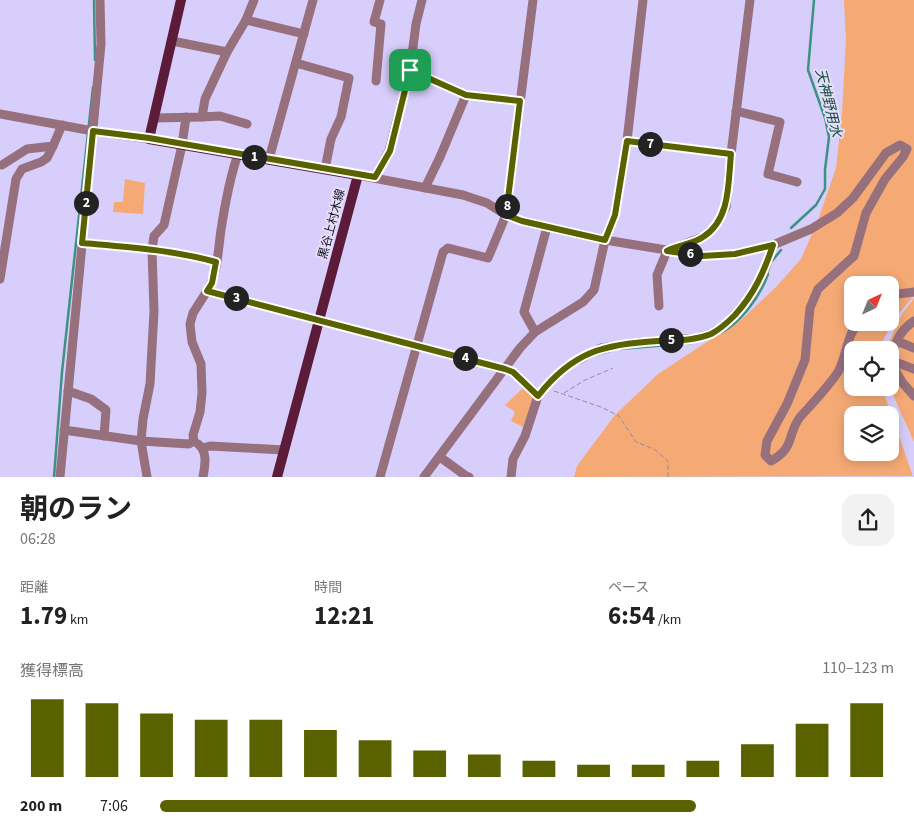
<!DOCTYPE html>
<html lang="ja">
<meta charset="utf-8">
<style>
:root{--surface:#fff;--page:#f2f2f2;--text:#222;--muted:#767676;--accent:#5a6200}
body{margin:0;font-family:"Source Sans 3","Noto Sans JP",sans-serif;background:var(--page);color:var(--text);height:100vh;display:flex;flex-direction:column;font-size:19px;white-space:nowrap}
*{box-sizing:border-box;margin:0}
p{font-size:16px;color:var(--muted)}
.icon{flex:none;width:28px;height:28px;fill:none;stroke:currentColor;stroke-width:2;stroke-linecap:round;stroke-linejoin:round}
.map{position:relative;height:477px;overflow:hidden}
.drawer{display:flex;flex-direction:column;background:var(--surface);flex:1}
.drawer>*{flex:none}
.needle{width:32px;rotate:43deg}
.controls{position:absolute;left:844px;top:276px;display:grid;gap:10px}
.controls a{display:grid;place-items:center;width:55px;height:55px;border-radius:10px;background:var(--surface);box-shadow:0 2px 12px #0003;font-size:25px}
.pin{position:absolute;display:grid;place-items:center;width:42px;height:42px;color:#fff;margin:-21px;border-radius:10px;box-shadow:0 2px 8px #0006}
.km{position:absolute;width:25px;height:25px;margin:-12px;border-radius:50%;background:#222;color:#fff;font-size:14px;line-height:25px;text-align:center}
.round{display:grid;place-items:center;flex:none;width:52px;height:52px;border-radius:15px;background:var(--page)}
.head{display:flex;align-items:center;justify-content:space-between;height:85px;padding:0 20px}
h1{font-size:28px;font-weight:700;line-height:38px}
.metrics{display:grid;grid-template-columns:repeat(3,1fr);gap:8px;height:85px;padding:5px 20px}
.metrics div{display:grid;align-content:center}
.metrics b{font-size:25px;font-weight:700}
.metrics small{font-size:14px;font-weight:400}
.metrics p{font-size:14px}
.chart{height:140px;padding:10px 20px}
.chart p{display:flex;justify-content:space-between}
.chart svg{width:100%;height:90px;margin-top:5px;stroke:var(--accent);stroke-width:6}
ul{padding:0 20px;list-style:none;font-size:16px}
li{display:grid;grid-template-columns:80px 60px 1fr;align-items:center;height:38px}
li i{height:12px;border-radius:6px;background:var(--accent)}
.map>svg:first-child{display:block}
.green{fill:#f5aa75;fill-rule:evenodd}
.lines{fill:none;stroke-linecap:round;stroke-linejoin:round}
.stream{stroke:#3e9283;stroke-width:2.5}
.path{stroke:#928aad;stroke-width:1;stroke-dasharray:5 2.5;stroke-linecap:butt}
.minor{stroke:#97707e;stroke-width:9}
.major{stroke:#5b1b39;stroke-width:10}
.route-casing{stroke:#fff;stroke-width:10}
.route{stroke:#5a6200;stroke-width:6}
.labels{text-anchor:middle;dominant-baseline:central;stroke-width:4;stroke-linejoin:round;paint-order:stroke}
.street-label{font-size:12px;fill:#120e1d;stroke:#e4defa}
.water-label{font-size:14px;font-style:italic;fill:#184c40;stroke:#e4defa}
</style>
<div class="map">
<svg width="914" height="477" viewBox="0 0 914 477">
<rect width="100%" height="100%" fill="#d8cefb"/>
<!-- green -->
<g class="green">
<path d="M844,0h70v296l-14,16 -23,38h-25v38h30l31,88 -339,1 3,-11 37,-50 44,-42 84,-55 35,-33 24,-27 17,-39 18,-52 6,-56 4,-73zM852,285h38v37h-38zM852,415h38v37h-38z"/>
<polygon points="125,179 145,183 143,214 113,212 114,202 123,202"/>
<polygon points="914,298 914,442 890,388 890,350 885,350 902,314"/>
<polygon points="523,388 534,398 523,427 511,421 515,412 505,405"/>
</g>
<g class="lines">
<!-- stream -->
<g class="stream">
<polyline points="94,0 95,60"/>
<polyline points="791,228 816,205 825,189 825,170 829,137 825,118 808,70 814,0"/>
<polyline points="772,261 781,250"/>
<path d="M716,335c23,-9 44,-38 52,-61"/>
<polyline points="620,349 692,343"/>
<polyline points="596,355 610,351"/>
<polyline points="54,477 62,372 93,87"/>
</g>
<!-- path -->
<g class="path">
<polyline points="513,372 532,390"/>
<polyline points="554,391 601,407 619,416 636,442 654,449 668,461 668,477"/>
<polyline points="564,393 585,380 613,368"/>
</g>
<!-- minor -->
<g class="minor">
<polyline points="254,0 246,20 304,34"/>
<polyline points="172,41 227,52 246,20"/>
<polyline points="296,63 349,78 341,117 331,139 325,169"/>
<polyline points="410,70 466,95 520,101"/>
<polyline points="376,81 381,24 374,22 380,0"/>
<polyline points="736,111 780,122 768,174 797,182"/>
<polyline points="0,114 93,131 149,139"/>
<polyline points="202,117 220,116 247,124"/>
<polyline points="154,118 202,117 205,99 227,52"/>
<polyline points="627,141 731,154 726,207 715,226 703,237 673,248 667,251 657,275 659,306"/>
<path d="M238,154c-9,26 -13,50 -17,76 -3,20 -3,43 -14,61l298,78"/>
<polyline points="731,154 750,0"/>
<polyline points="269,159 313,0"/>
<polyline points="2,165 27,149 53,146 62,125"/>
<path d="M358,175l105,20 24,8 19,12 16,6 83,19 98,16 32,-2 38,-9 38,-16 26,-16 16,-15 33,-45 14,-8 7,4 -4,8 -18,22 -19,34 -12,43 -36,33 -8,19 -5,52 -18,44 -20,37 -2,14 6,6c23,-13 16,-23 27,-41 3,-5 9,-10 13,-15 9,-10 19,-21 27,-33 9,-16 8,-36 21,-50"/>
<polyline points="375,177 389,151 410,70 416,24 422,0"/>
<polyline points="425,188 440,157 466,95"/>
<path d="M82,243c45,4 91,7 134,19"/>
<polyline points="0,279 16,179 22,169 41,162 47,158 53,146"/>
<polyline points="890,295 914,292"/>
<polyline points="535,332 524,312 547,227"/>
<polyline points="897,341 914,348"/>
<path d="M890,359c6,-17 9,-28 24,-38"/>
<polyline points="890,360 914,369"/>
<polyline points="890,361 902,382 914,396"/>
<polyline points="68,391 91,399 106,410 104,436"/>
<polyline points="64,430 141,441 189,444 194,441"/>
<polyline points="194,441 193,435 200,412 202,393 201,364 192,342 190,324 193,313 207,291"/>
<path d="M198,444c10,8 7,21 5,33"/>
<polyline points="202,448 210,446 284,450"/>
<polyline points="440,457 466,476 469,477"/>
<polyline points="60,477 101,44 100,0"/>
<polyline points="147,477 141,441 143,419 150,384 154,311 152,250 154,236 164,225 182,145 186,117"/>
<polyline points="380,477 443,252 448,248 488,258 506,215 533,0"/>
<polyline points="424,477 520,348 535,332 583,302 594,290 605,240 615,215 627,141 643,0"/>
<polyline points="511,477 513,459 525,436 538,396 549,383 567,366 601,348 639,342 697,338 712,333 724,326 749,299 765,270 773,245"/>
</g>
<!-- major -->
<polyline class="major" points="181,0 149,139 358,175 277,477"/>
</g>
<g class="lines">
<defs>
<path id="route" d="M410,70l56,25 54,6 -14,114 16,6 83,19 10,-25 12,-74 104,13c-3,28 0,65 -28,83 -10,7 -25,8 -36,14l36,5 32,-2 38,-9c-9,27 -19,49 -38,70 -7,7 -14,14 -24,19 -17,7 -35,6 -53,7 -53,3 -85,10 -120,55l-25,-24 -8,-3 -298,-78 5,-8 4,-21c-43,-12 -89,-15 -134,-19l11,-112 56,7 226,39 15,-26z"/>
</defs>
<!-- route casing -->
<use href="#route" class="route-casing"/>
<!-- route -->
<use href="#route" class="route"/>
</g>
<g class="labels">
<!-- street labels -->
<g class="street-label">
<text transform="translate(332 224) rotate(-75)">黒谷上村木線</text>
</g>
<!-- water labels -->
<g class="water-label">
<text transform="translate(828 103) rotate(76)">天神野用水</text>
</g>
</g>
</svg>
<div class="controls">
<a><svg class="needle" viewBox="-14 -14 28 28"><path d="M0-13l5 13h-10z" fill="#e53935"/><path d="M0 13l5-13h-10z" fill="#767676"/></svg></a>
<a><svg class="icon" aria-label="locate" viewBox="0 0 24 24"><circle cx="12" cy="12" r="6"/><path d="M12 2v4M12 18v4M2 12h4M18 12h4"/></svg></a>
<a><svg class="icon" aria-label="layers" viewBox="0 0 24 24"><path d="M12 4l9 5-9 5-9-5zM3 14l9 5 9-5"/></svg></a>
</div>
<div class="pin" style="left:410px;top:70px;background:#1e9e55"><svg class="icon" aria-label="arrive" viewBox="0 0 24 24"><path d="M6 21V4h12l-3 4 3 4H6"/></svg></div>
<b class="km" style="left:254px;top:157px">1</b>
<b class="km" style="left:86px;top:203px">2</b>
<b class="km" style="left:236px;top:298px">3</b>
<b class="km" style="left:465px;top:358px">4</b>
<b class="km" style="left:671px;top:340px">5</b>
<b class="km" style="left:690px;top:254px">6</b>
<b class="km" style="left:650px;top:144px">7</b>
<b class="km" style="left:507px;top:206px">8</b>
</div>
<section class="drawer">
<div class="head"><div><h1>朝のラン</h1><p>06:28</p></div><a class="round"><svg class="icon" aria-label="share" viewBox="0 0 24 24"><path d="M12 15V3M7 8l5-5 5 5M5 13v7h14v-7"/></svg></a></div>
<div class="metrics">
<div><p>距離</p><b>1.79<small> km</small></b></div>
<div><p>時間</p><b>12:21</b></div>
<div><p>ペース</p><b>6:54<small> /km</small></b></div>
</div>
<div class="chart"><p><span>獲得標高</span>110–123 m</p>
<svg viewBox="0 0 160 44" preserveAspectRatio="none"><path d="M5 44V6M15 44V8M25 44V13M35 44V16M45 44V16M55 44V21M65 44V26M75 44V31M85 44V33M95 44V36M105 44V38M115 44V38M125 44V36M135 44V28M145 44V18M155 44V8"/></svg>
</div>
<ul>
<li><b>200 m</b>7:06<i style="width:73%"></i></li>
</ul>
</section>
